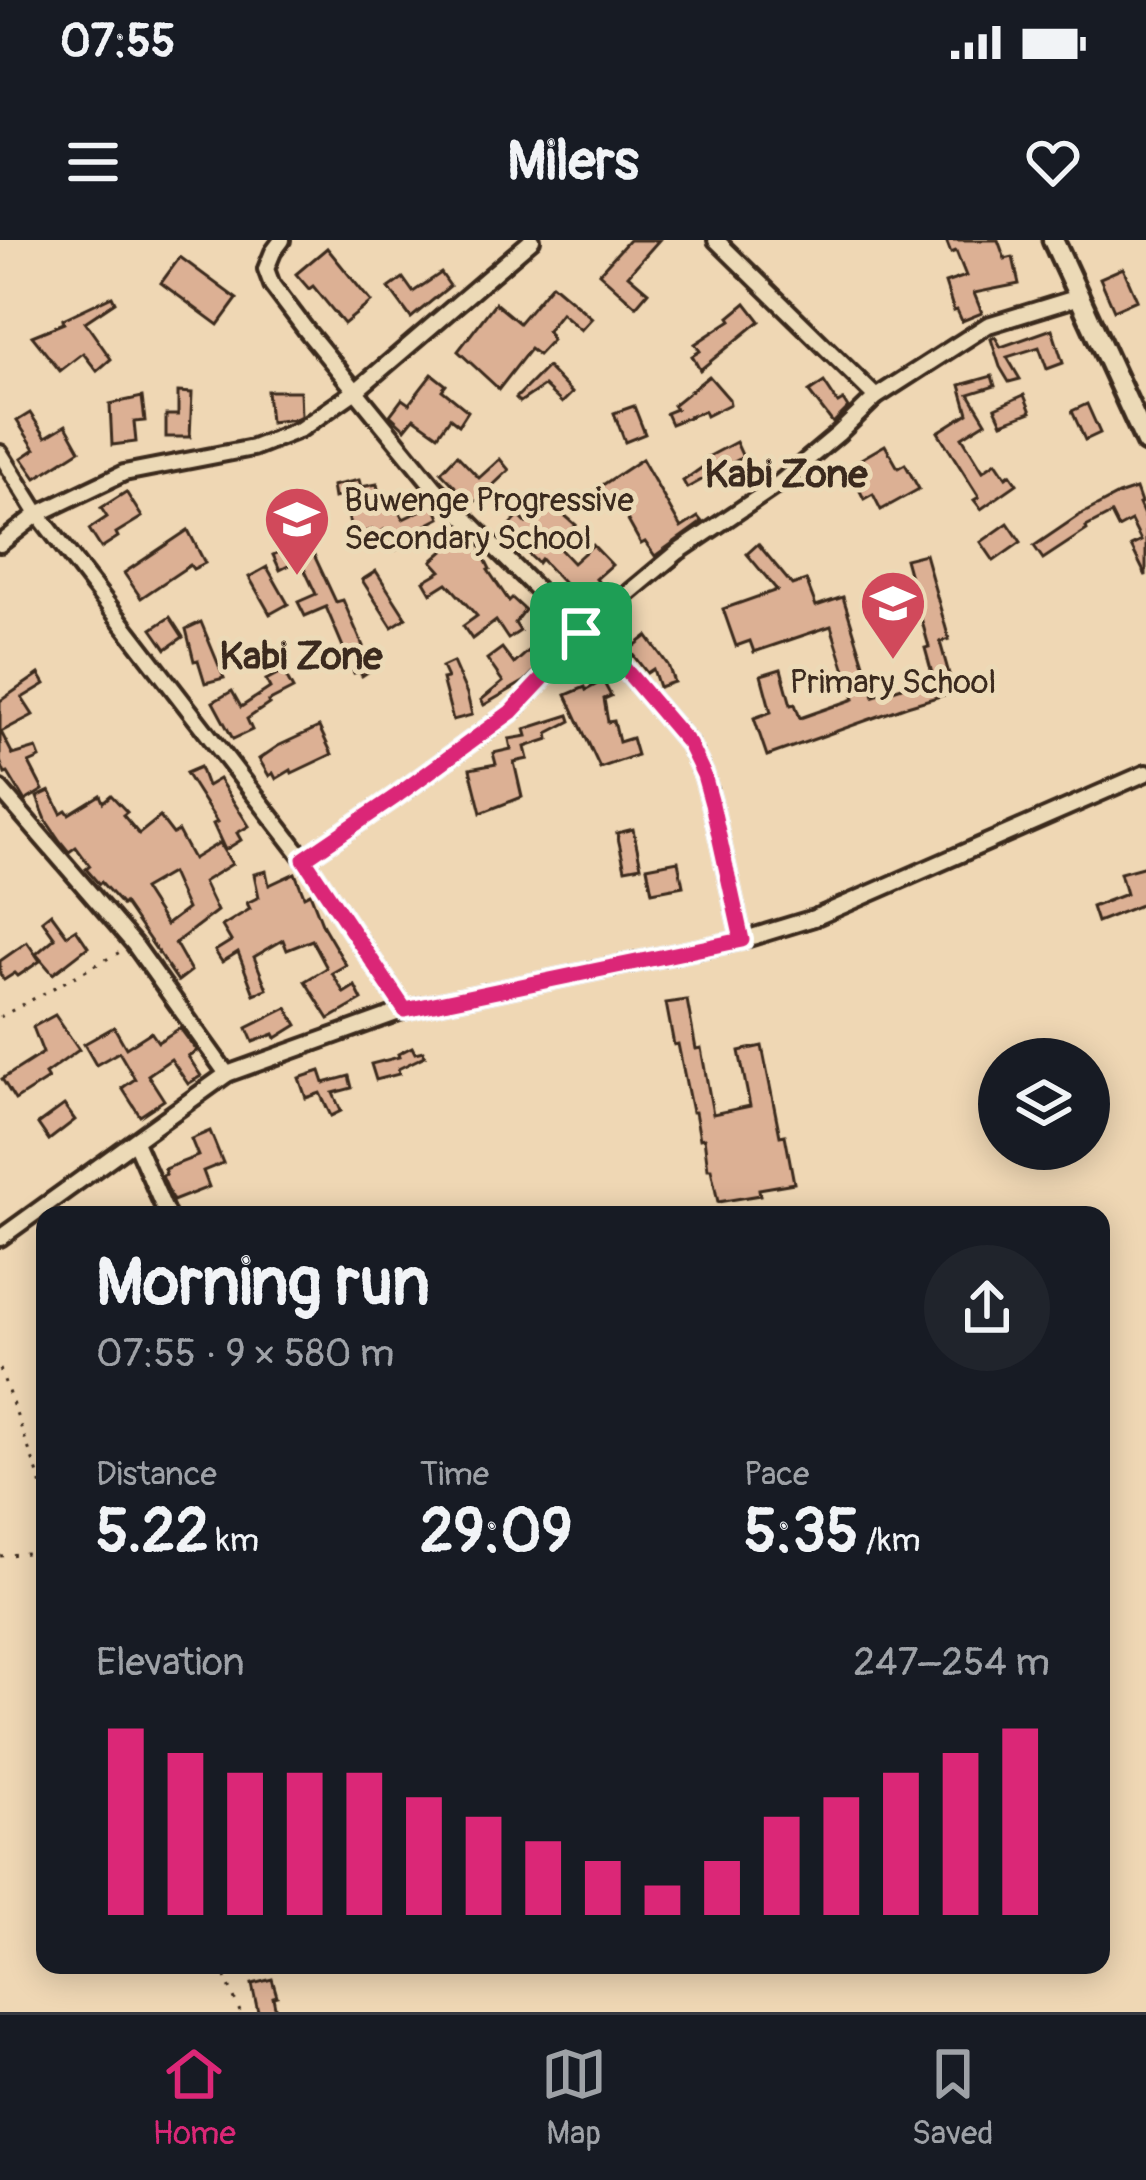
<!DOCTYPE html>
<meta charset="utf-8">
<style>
:root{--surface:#171b24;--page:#20242c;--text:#f1f3f6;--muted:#9ea1a6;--line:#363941;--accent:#db2777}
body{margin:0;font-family:Pangolin,sans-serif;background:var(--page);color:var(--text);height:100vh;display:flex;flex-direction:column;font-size:45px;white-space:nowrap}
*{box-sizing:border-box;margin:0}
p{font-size:39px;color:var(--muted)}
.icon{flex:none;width:66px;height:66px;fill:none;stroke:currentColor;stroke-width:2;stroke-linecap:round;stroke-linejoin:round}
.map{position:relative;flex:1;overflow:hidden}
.side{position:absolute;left:36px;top:966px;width:1074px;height:768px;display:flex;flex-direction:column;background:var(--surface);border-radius:24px;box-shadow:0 6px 30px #0003}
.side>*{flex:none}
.tools{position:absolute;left:978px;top:798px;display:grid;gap:24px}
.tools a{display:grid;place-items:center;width:132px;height:132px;border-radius:50%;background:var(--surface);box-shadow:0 6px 30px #0003;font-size:60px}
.pin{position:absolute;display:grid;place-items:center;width:102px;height:102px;color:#fff;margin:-51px;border-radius:24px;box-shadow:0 6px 18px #0006}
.round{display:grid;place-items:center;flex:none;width:126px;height:126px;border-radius:63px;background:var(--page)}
.headline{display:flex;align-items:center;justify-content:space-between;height:204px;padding:0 60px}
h1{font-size:66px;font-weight:800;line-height:90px}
.figures{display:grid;grid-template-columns:repeat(3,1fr);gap:18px;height:204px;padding:12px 60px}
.figures div{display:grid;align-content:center}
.figures b{font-size:60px;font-weight:800}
.figures small{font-size:33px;font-weight:400}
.figures p{font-size:33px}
.chart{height:336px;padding:24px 60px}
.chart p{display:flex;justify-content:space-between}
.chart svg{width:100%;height:216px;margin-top:12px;stroke:var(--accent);stroke-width:6}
.status{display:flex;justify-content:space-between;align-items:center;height:84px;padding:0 60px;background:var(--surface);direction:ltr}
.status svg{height:33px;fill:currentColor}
header{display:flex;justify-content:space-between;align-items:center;height:156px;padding:0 60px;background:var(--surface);font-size:54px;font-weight:800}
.menu{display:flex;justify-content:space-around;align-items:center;height:168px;border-top:3px solid var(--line);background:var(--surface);font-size:33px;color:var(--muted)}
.menu a{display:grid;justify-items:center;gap:6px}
.menu .selected{color:var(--accent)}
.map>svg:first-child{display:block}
.building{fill:#dcb094;stroke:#3b2a1e;stroke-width:3;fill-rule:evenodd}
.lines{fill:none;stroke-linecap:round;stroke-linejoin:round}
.street-casing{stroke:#3b2a1e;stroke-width:22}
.secondary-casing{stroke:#3b2a1e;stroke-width:27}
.path{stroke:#3b2a1e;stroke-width:3;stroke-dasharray:3 9;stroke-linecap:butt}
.street{stroke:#ecdab7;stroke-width:14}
.secondary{stroke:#ecdab7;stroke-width:18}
.route-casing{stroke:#fff;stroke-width:24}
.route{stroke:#db2777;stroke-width:15}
.labels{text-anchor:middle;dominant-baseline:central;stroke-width:10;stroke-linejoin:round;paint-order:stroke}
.poi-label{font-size:33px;fill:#3b2a1e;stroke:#ecdab7;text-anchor:start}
.quarter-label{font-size:39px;font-weight:bold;fill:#3b2a1e;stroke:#ecdab7}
</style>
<div class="status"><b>07:55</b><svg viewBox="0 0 49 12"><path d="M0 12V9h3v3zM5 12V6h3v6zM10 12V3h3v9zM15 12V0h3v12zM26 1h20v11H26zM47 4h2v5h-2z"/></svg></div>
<header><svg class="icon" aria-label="menu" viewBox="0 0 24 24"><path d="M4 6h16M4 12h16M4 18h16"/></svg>Milers<svg class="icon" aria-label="heart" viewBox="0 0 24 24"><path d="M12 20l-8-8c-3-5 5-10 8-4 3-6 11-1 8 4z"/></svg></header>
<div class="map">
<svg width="1146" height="1772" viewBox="0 0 1146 1772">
<rect width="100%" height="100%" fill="#efd7b4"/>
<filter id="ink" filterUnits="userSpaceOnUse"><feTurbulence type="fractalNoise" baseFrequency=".00833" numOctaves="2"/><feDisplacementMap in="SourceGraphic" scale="24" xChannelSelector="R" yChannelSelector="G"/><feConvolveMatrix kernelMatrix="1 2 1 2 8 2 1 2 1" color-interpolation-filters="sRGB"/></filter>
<g filter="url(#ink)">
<!-- building -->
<g class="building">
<polygon points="629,0 659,0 628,35 648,52 636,66 599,33"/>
<polygon points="946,0 998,0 1005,19 1013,17 1019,44 974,53 982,73 962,81 957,70 954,71 945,43 966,36 956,11 951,13"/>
<polygon points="327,8 371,62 344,84 313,46 309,49 296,34"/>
<polygon points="180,17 237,59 218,85 161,43"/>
<polygon points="1123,28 1137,60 1114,70 1100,38"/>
<polygon points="441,33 450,46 411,78 389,48 403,38 413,52"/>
<polygon points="552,44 592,78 581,90 561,73 547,91 552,100 538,115 530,109 499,149 458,111 495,63 519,83"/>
<polygon points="112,56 115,62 85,82 111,119 97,131 83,113 60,131 32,96 64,83 63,79"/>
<polygon points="746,63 760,81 700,130 692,116 700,111 695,104 731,80 729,77"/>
<polygon points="1052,89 1063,123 1047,129 1039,107 1007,117 1020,139 1009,142 1000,127 991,99 995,97 1001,107"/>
<polygon points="547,127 572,153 562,163 544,146 520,162 516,158"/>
<polygon points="432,134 446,145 442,150 468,171 459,185 450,178 438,195 414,178 405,189 390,175 402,159 409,164"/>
<polygon points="709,136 729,159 730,164 706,176 704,171 671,184 666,173 676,169 673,165"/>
<polygon points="992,136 995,146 969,154 986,182 962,197 983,231 996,222 1006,237 1010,234 1017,244 981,269 974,260 979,257 938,192 968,173 960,145"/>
<polygon points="824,142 838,163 843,160 848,168 833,183 809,152"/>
<polygon points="267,151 300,151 301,176 295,179 270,182"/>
<polygon points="178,152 192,153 190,197 166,197 166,175 178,175"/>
<polygon points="1024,155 1031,172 1002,183 995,168"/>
<polygon points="142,157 145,181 134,182 136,202 112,205 110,164"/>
<polygon points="1087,164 1100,193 1085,200 1072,171"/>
<polygon points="634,166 645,194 625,202 614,173"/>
<polygon points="30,173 46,197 66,185 80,210 36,238 22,218 35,209 17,181"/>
<polygon points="736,202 743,217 687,248 683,241 707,224 704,219"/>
<polygon points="885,205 898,228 905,224 919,249 881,270 873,254 864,259 859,249 867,244 854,223"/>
<polygon points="457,215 479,238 500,219 509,230 489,249 493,253 471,263 441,232"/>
<polygon points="642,219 681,288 698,277 702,282 655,316 645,302 641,304 617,261 602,270 592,252"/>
<polygon points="359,240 361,247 377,244 382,268 393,262 403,279 434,264 440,278 411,293 415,299 396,310 384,290 376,296 372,290 352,295 344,256 334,258 332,246"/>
<polygon points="1136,249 1141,263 1139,264 1146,280 1146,336 1131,306 1141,301 1131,281 1118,288 1111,274 1086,287 1087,290 1043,319 1034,306 1078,276 1118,255"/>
<polygon points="126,252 142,277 116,293 118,297 101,308 89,289 107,277 101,268"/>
<polygon points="544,264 552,271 555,267 576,285 558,307 573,323 593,305 612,325 596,339 609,355 592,370 578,350 573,353 541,319 538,323 504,292 519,276 526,283"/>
<polygon points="1008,283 1021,302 994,321 981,302"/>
<polygon points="188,290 205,323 193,329 190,325 141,358 124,333"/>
<polygon points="453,293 463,306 466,303 483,315 490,329 488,330 509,361 512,358 525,370 515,383 520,391 508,399 496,381 472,399 463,386 477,376 447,343 431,353 424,341 441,331 432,321 447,308 442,302"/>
<polygon points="307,300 336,362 343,360 363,406 359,408 371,430 362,436 359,431 354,433 326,367 305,376 298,362 316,354 300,320 280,330 273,315"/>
<polygon points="758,304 792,345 806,340 816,366 843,357 874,456 933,437 925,408 929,407 905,319 925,314 949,399 940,402 954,452 907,466 767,516 754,478 771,472 761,435 781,429 791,465 795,464 800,478 854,459 831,386 754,412 750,401 736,406 723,369 777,350 747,314"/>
<polygon points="267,327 288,364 270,374 249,337"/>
<polygon points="376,331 406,378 392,387 362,340"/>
<polygon points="170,377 183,397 166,409 152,389"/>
<polygon points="201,382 224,438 205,443 198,420 194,421 186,389"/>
<polygon points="550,392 559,403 548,417 525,441 484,465 481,460 503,442 487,419 502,408 514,424"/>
<polygon points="647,396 668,425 674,442 659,447 653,429 647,433 629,410"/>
<polygon points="453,422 467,454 472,475 453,480 442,439 447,438 442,427"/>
<polygon points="283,431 293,449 268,462 269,464 247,479 252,490 233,499 213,462 232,451 241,467 270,448 266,440"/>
<polygon points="39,434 45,444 22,458 33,475 1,492 13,515 36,508 40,518 29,523 43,550 25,561 8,533 5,534 0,521 0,461"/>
<polygon points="603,441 611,456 604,459 608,482 614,481 619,502 632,498 637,515 600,528 566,455 585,447 586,450"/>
<polygon points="569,475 571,481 548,493 549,499 525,507 528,519 514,522 522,557 481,573 470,529 496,524 493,513 511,509 509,499 527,496 525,489"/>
<polygon points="319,487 332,514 292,533 291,530 276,539 273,533 269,536 259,519 278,506"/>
<polygon points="200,527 207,546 219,539 249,586 237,593 241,600 225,610 213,584 217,582 186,533"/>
<path d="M50,551l11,22 5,-3 3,4 31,-19 3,7 8,-7 16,17 -4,3 16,19 21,-17 13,17 5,-3 15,28 26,-16 13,21 -29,18 14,29 -42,32 16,28 -13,10 -54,-78 -2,2 -21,-23 -2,2 -13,-15 4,-3 -14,-19 -7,5 -9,-11 -13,-19 -10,-25zM171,633l16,36 -21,16 -23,-36z"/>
<polygon points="633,589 641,626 625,629 617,593"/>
<polygon points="678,621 683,646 652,652 647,627"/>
<polygon points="1146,626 1146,663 1097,682 1092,667 1126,654 1120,633"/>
<polygon points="266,631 269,645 295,633 304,656 310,653 323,686 346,725 332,733 344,753 355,746 362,760 329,779 305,741 327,728 312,700 287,710 283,700 254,717 267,749 254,754 238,712 222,722 215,711 231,701 222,686 250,669 247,663 259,657 254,634"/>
<polygon points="51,673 67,695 76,689 88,707 53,734 36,714 55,698 42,680"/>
<polygon points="27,702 40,721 18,736 15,733 4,740 0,734 0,721"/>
<polygon points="687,760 696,809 701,808 713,874 750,866 739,811 762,806 780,896 785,895 794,943 759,949 760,955 718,962 711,929 708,929 704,898 700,899 695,872 692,872 678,804 674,805 666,763"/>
<polygon points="287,768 297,785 276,798 274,794 253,802 247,788"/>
<polygon points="55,775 79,810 45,834 48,839 15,860 2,839 43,813 33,787"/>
<polygon points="114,787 126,808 151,792 158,802 180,788 197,811 188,816 201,836 188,844 171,819 148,835 164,860 140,876 122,848 135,839 119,812 96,825 84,804"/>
<polygon points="412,807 415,813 423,811 425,816 398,829 399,834 376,840 371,824 399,817 398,814"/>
<polygon points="320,831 324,843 349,836 352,848 333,853 341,871 331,876 320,853 306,858 299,838"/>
<polygon points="64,865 75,880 49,900 38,884"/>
<polygon points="210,891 223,923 203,931 209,947 173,961 162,936 166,934 164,929 198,916 191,899"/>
<polygon points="272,1739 277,1756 273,1757 276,1772 258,1772 252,1744"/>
</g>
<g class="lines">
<defs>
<g id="street">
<polyline points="282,0 273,12 266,29 272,45 306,90 434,247 581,393 624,428 689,504 704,535 712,564 742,700"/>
<polyline points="716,0 876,157"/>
<polyline points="0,213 38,274 304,619 405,770"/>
<polyline points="0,304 38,274 124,233 253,208 301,189 357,150 532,0"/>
<polyline points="0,549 134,704 227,834"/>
<polyline points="304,619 395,557 511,472 556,424 581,393 678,312 777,245 838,194 876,157 988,85 1079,57"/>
<polyline points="135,902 167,975"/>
<polyline points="0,998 227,834 405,770 742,700 814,678 1146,533"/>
</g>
<polyline id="secondary" points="1053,0 1146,202"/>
</defs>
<!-- street casing -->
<use href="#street" class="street-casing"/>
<!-- secondary casing -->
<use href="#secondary" class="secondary-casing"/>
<!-- path -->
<g class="path">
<polyline points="0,777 122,711"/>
<polyline points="0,1129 45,1254"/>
<polyline points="0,1316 45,1311"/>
<polyline points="220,1725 240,1772"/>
</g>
<!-- street -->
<use href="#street" class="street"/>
<!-- secondary -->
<use href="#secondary" class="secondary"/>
</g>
</g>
<g class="lines" filter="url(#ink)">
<defs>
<polygon id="route" points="581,393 624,428 689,504 704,535 712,564 742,700 405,770 304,619 395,557 511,472 556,424"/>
</defs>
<!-- route casing -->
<use href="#route" class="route-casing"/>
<!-- route -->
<use href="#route" class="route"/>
</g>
<!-- icons -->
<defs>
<symbol id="school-pin" viewBox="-11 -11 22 30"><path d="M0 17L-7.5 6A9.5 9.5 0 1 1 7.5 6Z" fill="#d1495b" stroke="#ecdab7"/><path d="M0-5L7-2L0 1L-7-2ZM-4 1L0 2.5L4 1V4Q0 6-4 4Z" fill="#fff"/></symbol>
</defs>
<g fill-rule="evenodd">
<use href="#school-pin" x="259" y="241" width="76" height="104"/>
<use href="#school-pin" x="855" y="325" width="76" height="104"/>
</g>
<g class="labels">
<!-- poi labels -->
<g class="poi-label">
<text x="344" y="260">Buwenge Progressive<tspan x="344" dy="38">Secondary School</tspan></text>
<text x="893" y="442" text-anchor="middle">Primary School</text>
</g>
<!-- quarter labels -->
<g class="quarter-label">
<text x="786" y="234">Kabi Zone</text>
<text x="301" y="416">Kabi Zone</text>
</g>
</g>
</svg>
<div class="tools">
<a><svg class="icon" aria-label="layers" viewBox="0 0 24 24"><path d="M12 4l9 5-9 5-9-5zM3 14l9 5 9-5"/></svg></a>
</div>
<div class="pin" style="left:581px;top:393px;background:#1e9e55"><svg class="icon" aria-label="arrive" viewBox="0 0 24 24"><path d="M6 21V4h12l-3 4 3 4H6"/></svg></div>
<section class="side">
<div class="headline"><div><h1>Morning run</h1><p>07:55 · 9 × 580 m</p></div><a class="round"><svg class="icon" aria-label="share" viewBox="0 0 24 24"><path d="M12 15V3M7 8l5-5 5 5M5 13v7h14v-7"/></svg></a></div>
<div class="figures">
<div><p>Distance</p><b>5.22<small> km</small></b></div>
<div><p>Time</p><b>29:09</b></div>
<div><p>Pace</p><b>5:35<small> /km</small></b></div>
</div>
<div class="chart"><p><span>Elevation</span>247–254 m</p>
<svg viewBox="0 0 160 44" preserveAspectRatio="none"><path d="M5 44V6M15 44V11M25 44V15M35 44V15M45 44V15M55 44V20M65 44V24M75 44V29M85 44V33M95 44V38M105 44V33M115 44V24M125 44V20M135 44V15M145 44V11M155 44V6"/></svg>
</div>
</section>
</div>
<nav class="menu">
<a class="selected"><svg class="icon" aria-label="home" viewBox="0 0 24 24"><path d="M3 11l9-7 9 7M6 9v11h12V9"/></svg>Home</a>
<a><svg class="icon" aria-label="map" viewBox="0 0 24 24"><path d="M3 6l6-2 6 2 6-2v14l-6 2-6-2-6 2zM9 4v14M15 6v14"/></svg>Map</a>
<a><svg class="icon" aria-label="saved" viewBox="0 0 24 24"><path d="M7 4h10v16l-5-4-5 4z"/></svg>Saved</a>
</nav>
